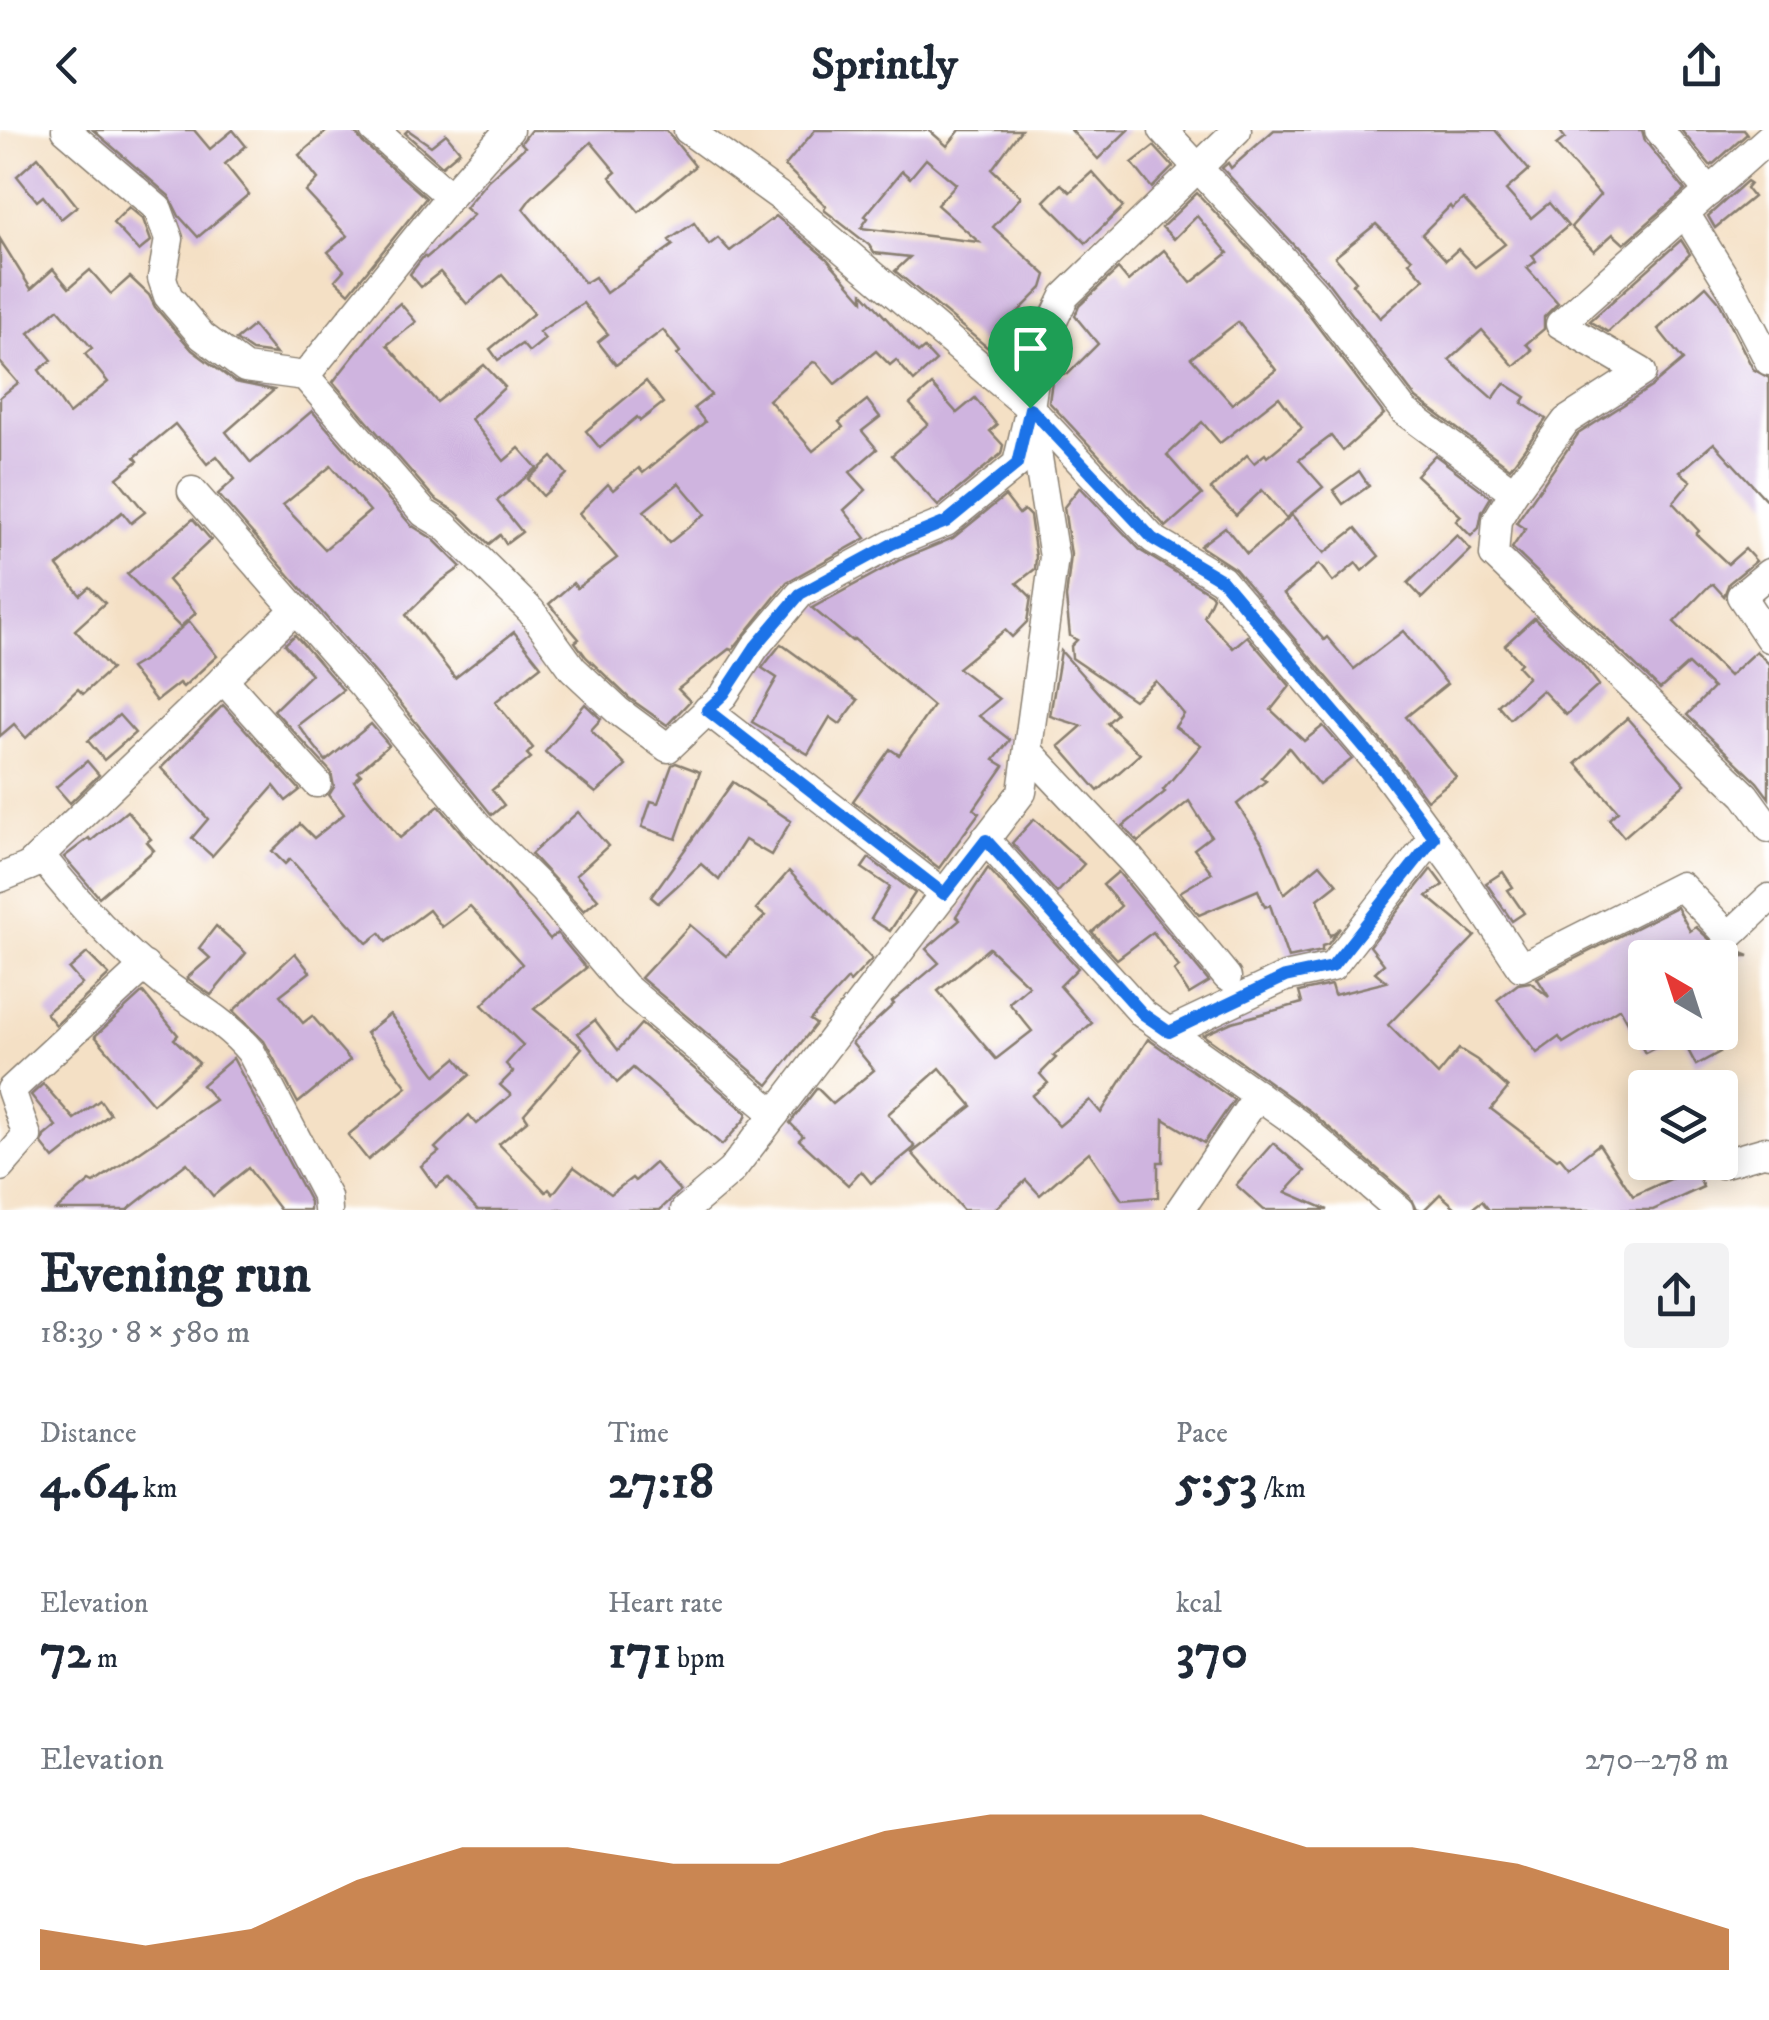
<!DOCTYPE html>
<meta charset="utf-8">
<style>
:root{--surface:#fff;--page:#f2f2f3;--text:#1f2937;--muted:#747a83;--accent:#b45309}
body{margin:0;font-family:"IM FELL DW Pica",serif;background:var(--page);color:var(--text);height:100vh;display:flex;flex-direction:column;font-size:38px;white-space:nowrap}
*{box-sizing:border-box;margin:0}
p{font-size:32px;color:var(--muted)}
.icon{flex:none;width:55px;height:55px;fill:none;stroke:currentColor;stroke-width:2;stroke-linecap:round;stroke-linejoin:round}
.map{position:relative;height:1080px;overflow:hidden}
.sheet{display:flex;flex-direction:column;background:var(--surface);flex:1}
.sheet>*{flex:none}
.needle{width:65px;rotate:321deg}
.buttons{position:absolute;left:1628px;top:810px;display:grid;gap:20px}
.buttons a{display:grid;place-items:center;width:110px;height:110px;border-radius:10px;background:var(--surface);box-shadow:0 5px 25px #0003;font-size:50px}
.pin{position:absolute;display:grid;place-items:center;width:85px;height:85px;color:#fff;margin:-102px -42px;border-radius:50% 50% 50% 0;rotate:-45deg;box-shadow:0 0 10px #0007}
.pin .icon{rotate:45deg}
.round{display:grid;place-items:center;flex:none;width:105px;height:105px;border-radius:10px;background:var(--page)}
.summary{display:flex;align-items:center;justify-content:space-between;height:170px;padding:0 40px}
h1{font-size:55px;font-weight:700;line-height:75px}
.metrics{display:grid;grid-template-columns:repeat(3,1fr);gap:15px;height:170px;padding:10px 40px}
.metrics div{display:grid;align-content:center}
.metrics b{font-size:50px;font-weight:700}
.metrics small{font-size:28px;font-weight:400}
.metrics p{font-size:28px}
.chart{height:280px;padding:20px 40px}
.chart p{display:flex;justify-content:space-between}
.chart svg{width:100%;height:180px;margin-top:10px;fill:var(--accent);opacity:.7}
header{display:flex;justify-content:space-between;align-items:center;height:130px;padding:0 40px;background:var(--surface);font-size:45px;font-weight:700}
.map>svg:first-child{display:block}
.building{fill:#cfb4df;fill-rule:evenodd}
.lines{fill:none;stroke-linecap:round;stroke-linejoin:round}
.minor-casing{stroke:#887e70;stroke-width:31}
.minor{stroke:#fff;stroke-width:28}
.route-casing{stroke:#fff;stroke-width:20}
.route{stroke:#1a73e8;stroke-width:12}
</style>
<header><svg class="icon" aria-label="back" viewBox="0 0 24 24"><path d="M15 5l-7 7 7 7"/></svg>Sprintly<svg class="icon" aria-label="share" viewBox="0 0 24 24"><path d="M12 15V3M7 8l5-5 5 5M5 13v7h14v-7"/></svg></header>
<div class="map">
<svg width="1769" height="1080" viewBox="0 0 1769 1080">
<rect width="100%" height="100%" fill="#fff"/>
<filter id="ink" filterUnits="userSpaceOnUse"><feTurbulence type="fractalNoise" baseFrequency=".01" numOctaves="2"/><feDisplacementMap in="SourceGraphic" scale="20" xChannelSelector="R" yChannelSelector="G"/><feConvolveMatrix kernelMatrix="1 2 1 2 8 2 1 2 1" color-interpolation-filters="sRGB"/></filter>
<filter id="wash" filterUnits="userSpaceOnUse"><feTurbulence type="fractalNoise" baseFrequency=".0048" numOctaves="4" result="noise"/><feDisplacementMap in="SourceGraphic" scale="40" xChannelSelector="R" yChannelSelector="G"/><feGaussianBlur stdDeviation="2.25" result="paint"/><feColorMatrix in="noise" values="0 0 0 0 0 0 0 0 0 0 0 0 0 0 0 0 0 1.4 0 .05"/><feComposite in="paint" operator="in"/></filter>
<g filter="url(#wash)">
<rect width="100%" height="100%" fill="#f4e0c5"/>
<g id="blocks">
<!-- building -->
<g class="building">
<polygon points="93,0 194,0 210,19 233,0 246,16 225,34 249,64 198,107 179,86 169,66"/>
<polygon points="328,0 353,0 363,13 426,68 349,163 335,150 344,140 328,122 347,106 306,62 318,49 299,25"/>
<polygon points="408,0 431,16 446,4 460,21 442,36 405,3"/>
<path d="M531,0h135l29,36 -56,46 -29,-35 6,-5 -25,-30 -60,56 -8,11 62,74 10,-6 11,16 67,-48 -4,-5 25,-17 15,22 9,-7 12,13 46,-35 50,42 37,42v-7l55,60 6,-5 12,13 -22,20 -18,-21 -6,5 -14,-14 -41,33 -18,-21 -4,-1 -44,38 44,51 30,-24 -4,-5 28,-22 13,17 -18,14 15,18 -27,23 16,18 -22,20 22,28 -79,44 -55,68 -3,-1 -51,40 12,12 -23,24 -38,-27 -43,-41 -11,-15 4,-3 -30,-35 24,-21 4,5 40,-30 -38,-45 29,-29 5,6 26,-22 4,5 62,-51 -11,-14 17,-13 -34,-40 3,-3 -17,-22 -47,35 -18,-23 10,-8 -25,-31 -44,29 6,7 -16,13 -7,-8 -24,16 -8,-11 44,-36 -32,-38 -35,29 -27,-32 -19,15 -11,-13 14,-18 2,2 20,-17 27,-26 -8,-7 23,-28 37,-33 -4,-4zM679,353l26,31 -36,29 -25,-32z"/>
<path d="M815,0h114l18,16 13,-16h61l-29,39 29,28 -28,30 53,48 -4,13 -45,45 23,25 -3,14 -122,-101 15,-14 -36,-4 -5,-8 -45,-35 2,-4 -41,-40zM926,29l30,25 -19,21 42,37 -118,-14 7,-10 -3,-2 37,-45 8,7z"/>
<polygon points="1071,0 1128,0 1098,29"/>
<path d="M1274,0h221l34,40 -23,20 25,28 18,-15 19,23 -36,30 4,5 -9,7 31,35 -14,14v12l-18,15 6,6 -18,16 -32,-36 -33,30 44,39 11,-16 22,14 -4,6 24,16 -36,49 -94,-70 -90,-118 -104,-112 6,-5 3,5zM1463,69l42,45 -30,23 -17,-18 -12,11 -24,-26 28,-28 2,3zM1376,94l36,35 -3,3 15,17 -44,39 -28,-34 4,-3 -21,-24z"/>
<polygon points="1559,0 1642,0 1645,11 1685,60 1624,114 1613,104 1594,121 1571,97 1600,65 1556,15 1565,8"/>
<polygon points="1681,0 1744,0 1747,4 1711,36"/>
<polygon points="1154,16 1173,37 1152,58 1132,33"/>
<polygon points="38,27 77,76 61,89 43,66 37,71 17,46"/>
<polygon points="1092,42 1123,77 1086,113 1044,71 1061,54 1070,62"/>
<polygon points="1747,51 1750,53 1746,58 1753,67 1715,98 1708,86"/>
<path d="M1197,63l102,109 85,112 -41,37 -12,-15 -32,24 24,27 -37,31 -24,-28 -26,25 -25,-26 36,-34 7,8 11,-9 2,3 35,-29 -23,-31 -59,46 -18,-21 -35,33 35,40 -36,32 -117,-125 4,-28h15l30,-30 -23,-28 4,-10 39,-37 10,12 36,-31 27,33 37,-30 -31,-37 -23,23 -12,-12zM1238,192l38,48 -44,34 -41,-46z"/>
<polygon points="129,77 143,89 151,111 139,121 113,93"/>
<path d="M0,109l31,50 22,-20 16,19 21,-18 21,24 19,-17 19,18 6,12 37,43 43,32 39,8 -48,42 25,31 61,-52 99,114 22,14 28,28 -21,15 -34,33 49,63 59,-46 27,34 -46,36 38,46 -6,6 4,4 -39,32 12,15 -12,10 -115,-140 -159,-181 17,-15 -18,-23 -10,8 -32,-40 -40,33 3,4 -21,17 28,34 -14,11 -9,-11 -65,54 23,29 9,-8 16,16 -30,27 36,39 -28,25 -5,-5 -52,49 -12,-14 -14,12v-339l18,-14 -18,-21zM58,179l34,39 -7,6 23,28 -39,32 -30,-44 13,-10 -23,-27zM331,336l39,45 -45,38 -42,-44z"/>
<polygon points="1681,110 1690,124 1608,202 1590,191"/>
<polygon points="1706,156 1718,170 1753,239 1769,248 1769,373 1714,313 1680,342 1691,351 1673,373 1699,401 1696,404 1728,434 1745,419 1756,431 1729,453 1724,466 1713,454 1709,456 1674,492 1729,546 1756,521 1769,534 1769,668 1757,652 1687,585 1713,558 1688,534 1660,559 1512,418 1525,399 1516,393 1578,304 1651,257 1683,230 1658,199"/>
<polygon points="400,173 416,192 387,215 437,272 484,235 505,257 471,289 504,331 519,318 537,338 497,371 522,402 506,414 500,405 489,414 456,382 435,369 333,252 386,185"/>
<polygon points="253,196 276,224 252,221 236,210"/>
<polygon points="646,251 663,273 640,291 637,287 600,318 586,301"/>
<polygon points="932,255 957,283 975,268 997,295 990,301 1003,315 1001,324 938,376 892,325 928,294 910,274"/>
<polygon points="1435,325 1491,367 1482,382 1479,398 1471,406 1456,391 1461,386 1416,345"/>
<polygon points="552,327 567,344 543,366 528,349"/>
<polygon points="1359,341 1369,356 1343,374 1333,360"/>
<polygon points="1080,357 1141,421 1211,464 1213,467 1204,487 1233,518 1247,506 1290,556 1271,580 1304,611 1323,596 1352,629 1319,655 1289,618 1261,648 1266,651 1237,674 1263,714 1284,764 1320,734 1337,754 1318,769 1330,806 1340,798 1328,814 1322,816 1322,821 1288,828 1270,775 1265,777 1258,760 1199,785 1180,762 1212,743 1194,719 1211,706 1189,671 1138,712 1123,696 1165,662 1163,660 1201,615 1175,597 1184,584 1156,551 1134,570 1072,528 1071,516 1077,510 1070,506 1066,468 1071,425 1064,377"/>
<polygon points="1005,366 1019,384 1024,380 1030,386 1036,427 1035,439 1017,453 1031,467 1027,492 1012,507 1005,500 958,538 999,569 979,586 1010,610 994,630 1004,636 974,679 979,683 939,738 853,671 890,619 899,625 933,576 854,509 852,511 812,478 900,430 953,408"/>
<polygon points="1292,385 1324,423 1356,398 1379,426 1362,441 1356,433 1333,452 1319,434 1284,464 1324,510 1327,507 1354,539 1403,501 1447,554 1406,587 1456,647 1427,670 1395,627 1235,439 1200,416 1225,397 1247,424"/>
<polygon points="193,389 211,410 168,450 196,483 180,497 127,444"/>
<polygon points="1457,405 1471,420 1422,468 1408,453"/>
<polygon points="1534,488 1581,532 1599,555 1566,585 1542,560 1510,589 1498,575 1528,547 1518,536 1521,533 1505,515"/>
<polygon points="189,491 217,526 183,557 179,553 156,571 130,538 147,528"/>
<polygon points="295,505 343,560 298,595 326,631 371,594 389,615 358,642 361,645 354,651 400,708 439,676 550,809 557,803 586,838 534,879 582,918 524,984 528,990 499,1014 546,1062 549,1059 553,1064 574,1037 611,1064 632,1048 635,1051 655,1033 680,1061 660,1080 478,1080 448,1048 436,1057 421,1036 439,1022 435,1018 469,985 477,994 511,965 500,955 513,942 506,934 523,915 482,875 522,834 470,776 442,797 429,780 386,812 380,803 367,813 290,729 285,734 272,721 300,694 314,708 344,684 329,665 334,657 331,642 274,580 311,544 285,514"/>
<polygon points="781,514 858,570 840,594 830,587 808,624 752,592 777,548 762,538"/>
<polygon points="1061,521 1117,584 1107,593 1140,624 1098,661 1059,616 1082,596 1050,586"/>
<polygon points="585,574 601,589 591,600 626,636 596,663 545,622"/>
<polygon points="223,575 300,660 286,671 274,656 212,726 192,708 208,689 161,638"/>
<polygon points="119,585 135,603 104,630 88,611"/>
<polygon points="1627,588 1685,654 1624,707 1609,689 1618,681 1576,633"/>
<polygon points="87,631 99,645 70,673 56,657"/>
<polygon points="676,633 700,642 676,709 642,697 651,671 658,673 672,635"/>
<polygon points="733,652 791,691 771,725 745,710 719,750 701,734 658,773 651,767"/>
<polygon points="127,681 151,709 147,712 154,720 99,767 64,727 89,708 91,711"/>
<polygon points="578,682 608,716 576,745 598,769 584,781 531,724"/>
<polygon points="1034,689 1084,734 1057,763 1012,713"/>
<polygon points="869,728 915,763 890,801 871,789 890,757 862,738"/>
<path d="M988,738l90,100 -18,18 32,37 -39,33 3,2 -16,16 8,9 -16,13 27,30 31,-26 11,13 47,-74 86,61 -30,43 -40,-24 -1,43h-5v35l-36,3 -33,-48 -49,43 -14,-15 -32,30h-31l-51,-57 60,-47 -32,-38 -52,46 27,33 -44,36 -10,-12 -13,14 -49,-45 4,-4 -13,-13 27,-35 16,16 41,-34 -22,-27 42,-39 -2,-2 47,-39 -13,-14 34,-29 -4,-4zM989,818l40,38 -20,17 23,28 -36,28 -58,-68z"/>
<polygon points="1431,739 1443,755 1427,766 1475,806 1388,895 1438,945 1459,919 1477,930 1508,958 1491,979 1557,1029 1560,1027 1569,1038 1599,1014 1633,1066 1695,1038 1703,1057 1653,1080 1489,1080 1482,1071 1470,1080 1458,1080 1440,1064 1424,1080 1416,1080 1410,1067 1311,982 1203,905 1232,892 1302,873 1299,862 1331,855 1334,865 1387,852 1375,842 1384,834 1370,816"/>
<polygon points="789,741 872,829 850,852 848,849 810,890 816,894 768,955 641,848 690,795 726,826 765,786 756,779"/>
<polygon points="1118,742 1119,743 1209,852 1189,864 1174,841 1179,837 1153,802 1117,829 1092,802 1121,776 1103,755"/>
<polygon points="1503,742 1513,757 1508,760 1524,783 1512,791 1486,753"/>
<polygon points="1677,777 1690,801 1696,797 1723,822 1737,821 1749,826 1645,828 1645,902 1710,902 1720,922 1696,935 1680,905 1645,923 1620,878 1563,913 1559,907 1537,923 1497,870 1518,854 1530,852 1549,867 1537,848"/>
<polygon points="216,796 246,823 211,865 187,848 210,828 199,818"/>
<polygon points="87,823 109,845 56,895 46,883 82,854 69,839"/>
<polygon points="295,823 310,842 280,865 303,893 312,886 350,930 298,973 264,911 233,881"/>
<polygon points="143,862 178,905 174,909 199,933 153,974 95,906"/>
<polygon points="390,884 436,945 456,928 470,945 368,1030 348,1005 407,957 366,903"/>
<polygon points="595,890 618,920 641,894 747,983 745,989 722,1015 633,938 617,953 578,903"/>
<polygon points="233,928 310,1072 310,1080 280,1080 248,1038 213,1066 187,1033 127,1080 56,1080 90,1051 94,1053 215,970 202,955"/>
<polygon points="43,954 74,989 100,970 110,984 54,1029 42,1014 44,1006 56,996 31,965"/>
<polygon points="1273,1013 1305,1041 1286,1062 1328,1080 1264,1080 1236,1055"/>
</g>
</g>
</g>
<g filter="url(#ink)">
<use href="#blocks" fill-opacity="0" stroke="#887e70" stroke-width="2.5"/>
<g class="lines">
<defs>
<g id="minor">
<polyline points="66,0 158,79 169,109 162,148 168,166 202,206 245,238 305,246 424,383 444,395 531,481 573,539 618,581 668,618 724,565 755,517 800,464 892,414 946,392 1017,334 1030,278"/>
<polyline points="374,0 450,66"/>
<polyline points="688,0 782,68 1030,278 1153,409 1222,450 1382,638 1454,736 1521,837 1681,756 1729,806 1769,768"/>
<polyline points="1163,0 1312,161 1404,281 1514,362 1497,390 1494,425 1745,665 1769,698"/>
<polyline points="1659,0 1709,62"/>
<polyline points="1685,83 1733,161 1769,231"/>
<polyline points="305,246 450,66 509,0"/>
<polyline points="192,361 363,556 479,697 543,760 625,857 775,984"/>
<polyline points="1514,362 1566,291 1642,242 1560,194 1769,8"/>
<polyline points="1769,443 1741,466 1769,508"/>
<polyline points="223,549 317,653"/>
<polyline points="707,580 944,764"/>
<polyline points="1028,621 1132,731 1227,847"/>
<polyline points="985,709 1143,884 1300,995 1399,1080"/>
<polyline points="29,736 296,479"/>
<path d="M0,748l44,-18c37,46 74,87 121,124 30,22 62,39 86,68l76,145 1,13"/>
<polyline points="1169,902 1285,847 1332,837 1433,708"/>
<polyline points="1721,1034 1766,1021 1769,1023"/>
<polyline points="0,1037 27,1006 11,960 145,836"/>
<polyline points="685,1080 731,1041 1022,662 1054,427 1030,278 1038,222 1065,166 1237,0"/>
<polyline points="1180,1080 1258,965"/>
</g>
</defs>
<!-- minor casing -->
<use href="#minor" class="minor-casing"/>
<!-- minor -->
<use href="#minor" class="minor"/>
</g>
</g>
<g class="lines" filter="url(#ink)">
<defs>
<polygon id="route" points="1030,278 1153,409 1222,450 1382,638 1434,708 1332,837 1285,847 1169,902 1143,884 986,710 944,764 707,580 724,564 755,517 800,464 892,414 946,392 1017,334"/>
</defs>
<!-- route casing -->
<use href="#route" class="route-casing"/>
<!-- route -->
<use href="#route" class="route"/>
</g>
</svg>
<div class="buttons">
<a><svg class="needle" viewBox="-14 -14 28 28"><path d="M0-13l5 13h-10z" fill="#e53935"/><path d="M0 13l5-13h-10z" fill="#747a83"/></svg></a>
<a><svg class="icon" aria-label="layers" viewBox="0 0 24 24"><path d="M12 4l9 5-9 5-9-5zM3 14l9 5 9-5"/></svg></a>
</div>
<div class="pin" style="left:1030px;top:278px;background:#1e9e55"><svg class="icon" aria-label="arrive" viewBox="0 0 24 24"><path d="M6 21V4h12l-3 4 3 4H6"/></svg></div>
</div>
<section class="sheet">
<div class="summary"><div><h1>Evening run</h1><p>18:39 · 8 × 580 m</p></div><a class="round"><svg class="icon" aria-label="share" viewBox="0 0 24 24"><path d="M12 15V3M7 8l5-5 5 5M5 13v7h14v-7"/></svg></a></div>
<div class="metrics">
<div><p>Distance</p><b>4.64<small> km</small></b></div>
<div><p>Time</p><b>27:18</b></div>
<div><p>Pace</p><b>5:53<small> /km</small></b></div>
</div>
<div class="metrics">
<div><p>Elevation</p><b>72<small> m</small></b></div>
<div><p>Heart rate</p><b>171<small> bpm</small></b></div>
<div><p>kcal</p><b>370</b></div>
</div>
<div class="chart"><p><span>Elevation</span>270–278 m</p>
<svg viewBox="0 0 160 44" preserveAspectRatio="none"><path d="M0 44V34L10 38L20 34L30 22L40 14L50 14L60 18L70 18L80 10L90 6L100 6L110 6L120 14L130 14L140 18L150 26L160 34V44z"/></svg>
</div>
</section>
